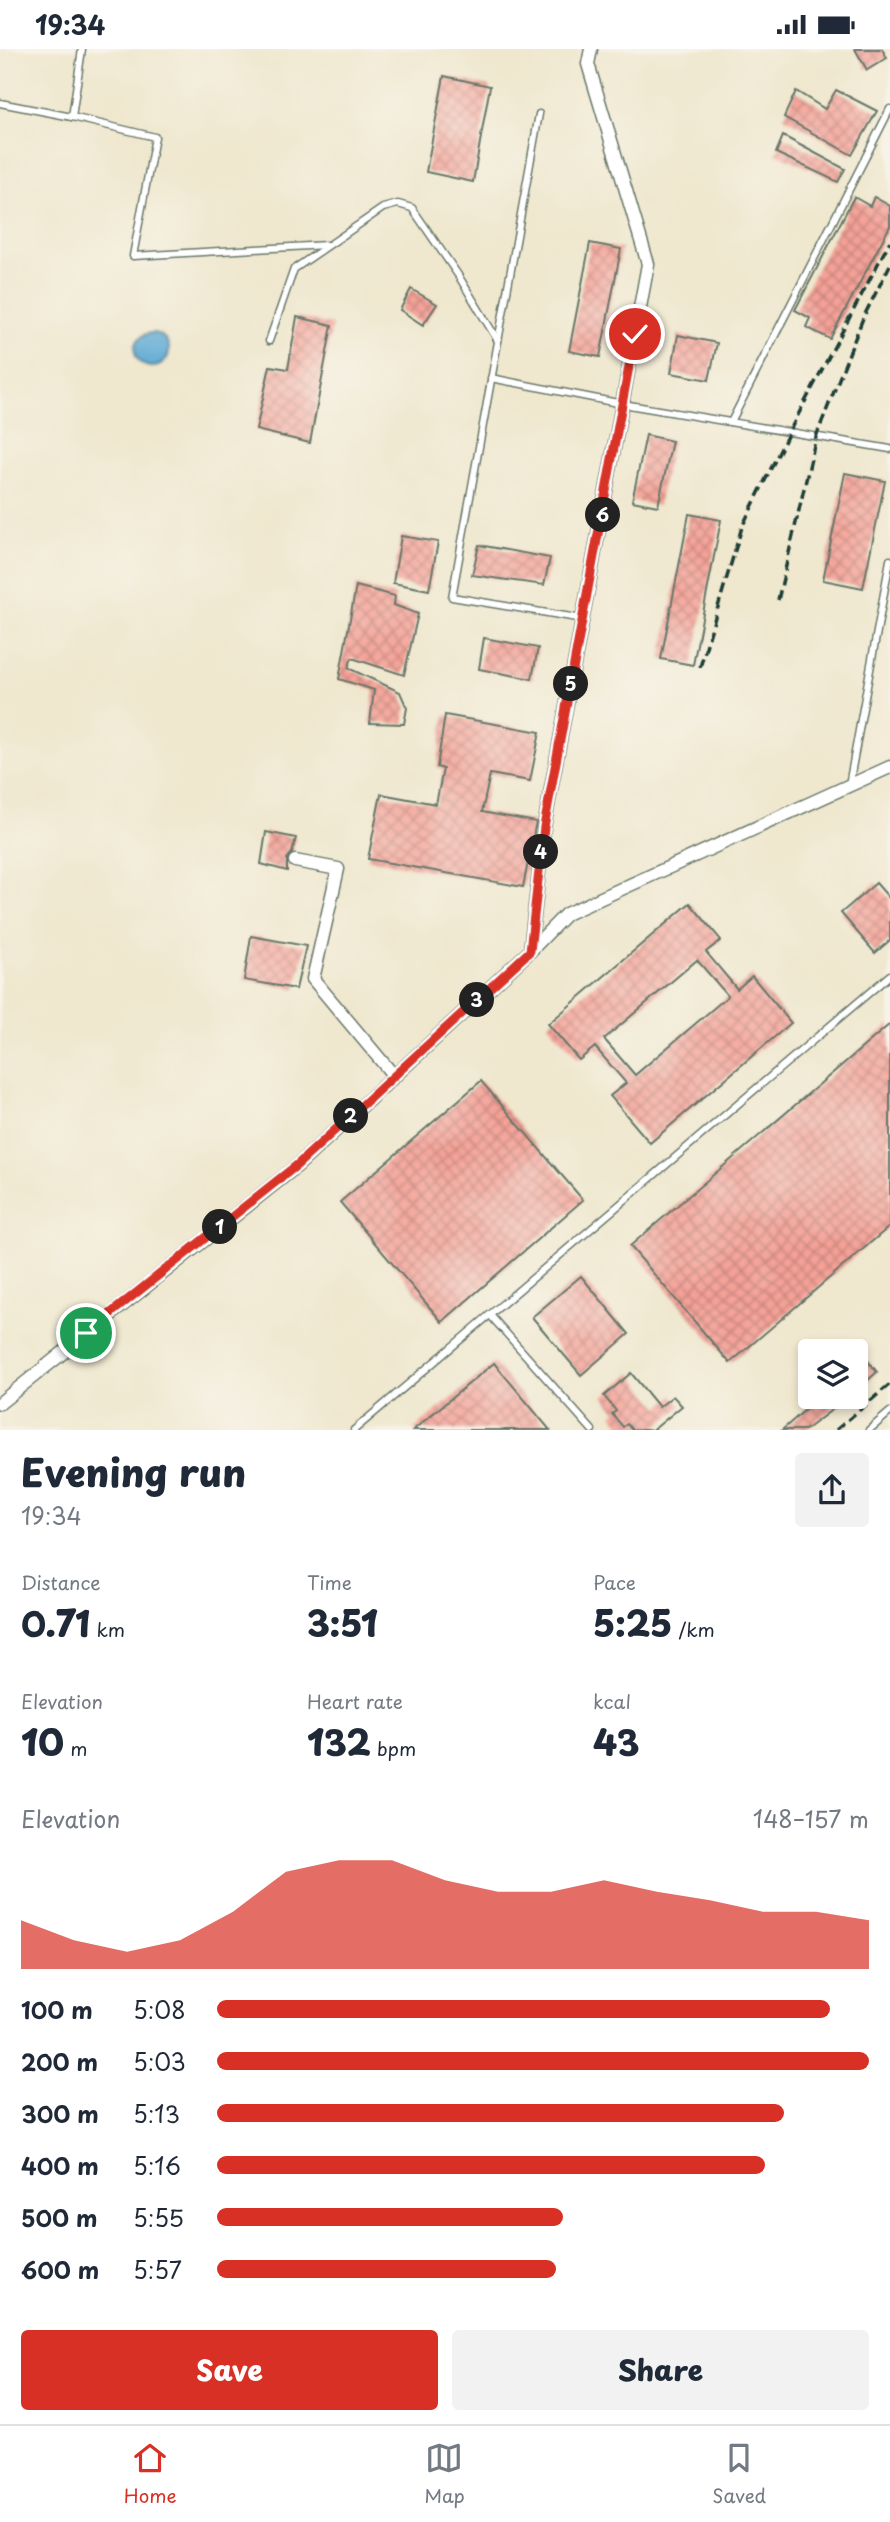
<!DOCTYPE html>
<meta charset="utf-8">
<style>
:root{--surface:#fff;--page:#f2f2f3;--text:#1f2937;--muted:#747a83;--line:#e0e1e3;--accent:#d93025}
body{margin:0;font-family:"Playpen Sans",sans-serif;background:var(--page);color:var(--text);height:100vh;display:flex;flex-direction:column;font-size:26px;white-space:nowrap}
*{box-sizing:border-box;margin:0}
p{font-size:23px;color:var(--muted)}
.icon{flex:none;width:38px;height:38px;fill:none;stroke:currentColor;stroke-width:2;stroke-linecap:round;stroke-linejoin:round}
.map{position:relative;height:1381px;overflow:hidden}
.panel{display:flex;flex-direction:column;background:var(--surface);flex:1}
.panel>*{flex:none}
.controls{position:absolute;left:798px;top:1290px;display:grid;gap:14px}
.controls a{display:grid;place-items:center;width:70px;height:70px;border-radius:7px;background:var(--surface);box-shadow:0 4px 10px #0003;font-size:35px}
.pin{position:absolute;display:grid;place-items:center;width:60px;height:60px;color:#fff;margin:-30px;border:4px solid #fff;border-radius:50%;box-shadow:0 2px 7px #0007}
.km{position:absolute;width:35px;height:35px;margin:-18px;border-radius:50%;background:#222;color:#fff;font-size:19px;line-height:35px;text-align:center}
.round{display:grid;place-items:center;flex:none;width:74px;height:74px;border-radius:7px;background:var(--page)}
.summary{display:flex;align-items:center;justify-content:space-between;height:119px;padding:0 21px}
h1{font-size:38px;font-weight:800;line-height:52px}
.stats{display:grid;grid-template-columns:repeat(3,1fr);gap:10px;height:119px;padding:7px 21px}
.stats div{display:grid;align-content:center}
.stats b{font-size:35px;font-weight:800}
.stats small{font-size:19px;font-weight:400}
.stats p{font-size:19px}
.chart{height:196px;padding:14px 21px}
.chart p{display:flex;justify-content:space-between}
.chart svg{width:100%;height:126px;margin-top:7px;fill:var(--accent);opacity:.7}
.cta{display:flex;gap:14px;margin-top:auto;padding:14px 21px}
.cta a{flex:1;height:80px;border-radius:7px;background:var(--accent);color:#fff;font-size:28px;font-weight:800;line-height:80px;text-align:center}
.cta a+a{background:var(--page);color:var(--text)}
ul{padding:0 21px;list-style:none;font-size:23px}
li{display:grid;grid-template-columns:112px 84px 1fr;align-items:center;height:52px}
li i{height:18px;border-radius:9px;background:var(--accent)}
.status{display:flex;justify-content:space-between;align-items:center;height:49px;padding:0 35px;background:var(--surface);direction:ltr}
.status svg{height:19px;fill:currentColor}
.menu{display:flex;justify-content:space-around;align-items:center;height:98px;border-top:2px solid var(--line);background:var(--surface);font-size:19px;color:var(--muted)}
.menu a{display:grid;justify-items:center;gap:4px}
.menu .selected{color:var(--accent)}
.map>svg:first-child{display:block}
.water{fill:#5ba8d4;stroke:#3d7284;stroke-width:2}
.building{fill:url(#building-cross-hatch);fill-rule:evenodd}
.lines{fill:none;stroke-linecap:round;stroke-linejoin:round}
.lane-casing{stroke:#68786a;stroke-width:9}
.street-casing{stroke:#68786a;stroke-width:15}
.lane{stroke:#fff;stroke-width:6}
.street{stroke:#fff;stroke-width:12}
.rail{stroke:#1f3d34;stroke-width:3.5;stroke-dasharray:10 5;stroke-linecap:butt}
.route-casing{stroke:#fff;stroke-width:14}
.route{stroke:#d93025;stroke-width:9}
</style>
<div class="status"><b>19:34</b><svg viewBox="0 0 49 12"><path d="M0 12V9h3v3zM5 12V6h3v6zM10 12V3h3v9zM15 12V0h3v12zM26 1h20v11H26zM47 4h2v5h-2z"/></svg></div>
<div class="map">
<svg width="890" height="1381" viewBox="0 0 890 1381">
<defs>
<pattern id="building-cross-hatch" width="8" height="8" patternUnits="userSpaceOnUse" patternTransform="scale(1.75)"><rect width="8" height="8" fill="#f5a197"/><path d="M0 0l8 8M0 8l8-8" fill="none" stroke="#c6847c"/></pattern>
</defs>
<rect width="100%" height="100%" fill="#f7f3e8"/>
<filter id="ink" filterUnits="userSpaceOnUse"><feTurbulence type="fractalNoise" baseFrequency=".0143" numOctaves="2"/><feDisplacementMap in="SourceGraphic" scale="14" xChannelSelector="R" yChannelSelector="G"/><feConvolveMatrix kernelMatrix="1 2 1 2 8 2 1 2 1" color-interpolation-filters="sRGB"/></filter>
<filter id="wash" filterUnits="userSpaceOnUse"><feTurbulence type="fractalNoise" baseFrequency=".00686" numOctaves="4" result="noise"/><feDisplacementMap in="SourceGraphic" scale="28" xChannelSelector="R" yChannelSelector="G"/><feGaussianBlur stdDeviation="1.57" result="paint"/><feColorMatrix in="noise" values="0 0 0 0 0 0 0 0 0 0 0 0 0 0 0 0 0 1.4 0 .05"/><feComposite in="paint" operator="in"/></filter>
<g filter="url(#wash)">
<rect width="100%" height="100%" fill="#efe7ce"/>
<!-- water -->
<circle class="water" cx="152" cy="301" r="17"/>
<g id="blocks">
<!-- building -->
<g class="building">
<polygon points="855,0 882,0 887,9 867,21"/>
<polygon points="444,27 490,37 473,133 426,123"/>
<polygon points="836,41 877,62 852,106 784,68 796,42 825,60"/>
<polygon points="783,87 845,120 838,133 776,104"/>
<polygon points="854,148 870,157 874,148 890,157 890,177 830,290 806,278 810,269 795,261"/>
<polygon points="590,194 621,200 600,308 569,302"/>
<polygon points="411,240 437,255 423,276 400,261"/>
<polygon points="297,268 332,276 310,394 256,381 270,317 288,320"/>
<polygon points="678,286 717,294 709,331 671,324"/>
<polygon points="646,386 672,392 658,457 632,452"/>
<polygon points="845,424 885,432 863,539 823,531"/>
<polygon points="689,465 721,471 693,616 661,610"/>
<polygon points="401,487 438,493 429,541 393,534"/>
<polygon points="479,496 550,509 544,536 472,526"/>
<polygon points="356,537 395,547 394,556 418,565 404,626 352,609 348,619 400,643 407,659 404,675 370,674 374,641 339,630"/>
<polygon points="484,589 538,599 532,630 479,620"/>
<polygon points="445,666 540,683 530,732 490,725 482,763 536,773 523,838 368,810 381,745 436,755 443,720 437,718"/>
<polygon points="266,783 296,789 292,804 287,810 287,822 261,815"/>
<polygon points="876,834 890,850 890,891 875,904 841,864"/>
<path d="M690,854l31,37 -15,12 31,37 15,-13 39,47 -141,120 -40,-47 16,-13 -31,-36 -16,13 -31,-36zM697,911l31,36 -93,79 -31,-36z"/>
<polygon points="251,887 306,897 296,940 244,931"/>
<polygon points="890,975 890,1177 730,1314 630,1197"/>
<polygon points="481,1032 583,1151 442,1273 340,1153"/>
<polygon points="581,1227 629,1285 581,1326 532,1268"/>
<polygon points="863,1306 877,1323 856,1342 856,1313"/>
<polygon points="494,1314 550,1381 413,1381"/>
<polygon points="631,1324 659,1358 673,1347 682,1357 653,1381 632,1381 627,1375 623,1378 612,1365 616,1362 604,1347"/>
<polygon points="809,1348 849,1348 805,1381 782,1381 814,1353"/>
</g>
</g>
</g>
<g filter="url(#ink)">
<use href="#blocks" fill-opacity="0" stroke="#68786a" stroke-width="2"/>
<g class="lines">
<defs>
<g id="lane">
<polyline points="0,54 72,68 155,88 133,207 327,196"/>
<polyline points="539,65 452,548 583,570"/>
<polyline points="72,68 82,0"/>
<polyline points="269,292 294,220 383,159 398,155 412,159 458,226 498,292"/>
<polyline points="491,329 623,355 890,400"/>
<polyline points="731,373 890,60"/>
<polyline points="849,736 890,511"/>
<polyline points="490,1266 592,1381"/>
<polyline points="354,1381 890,926"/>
<polyline points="869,1381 890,1363"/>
</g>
<g id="street">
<polyline points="295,812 338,820 313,930 394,1027"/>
<polyline points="530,902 544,778 648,215 588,15 591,0"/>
<polyline points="0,1354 297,1117 530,902 566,865 890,718"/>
</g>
</defs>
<!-- lane casing -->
<use href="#lane" class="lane-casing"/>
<!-- street casing -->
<use href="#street" class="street-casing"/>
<!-- lane -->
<use href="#lane" class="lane"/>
<!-- street -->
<use href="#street" class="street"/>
<!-- rail -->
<g class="rail">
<polyline points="778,551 816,388 863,269 890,216"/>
<polyline points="700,618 742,478 789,383 890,192"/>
<polyline points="836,1381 890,1335"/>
</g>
</g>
</g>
<g class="lines" filter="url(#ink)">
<defs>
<polyline id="route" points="86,1284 297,1116 530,902 544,778 635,285"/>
</defs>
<!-- route casing -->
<use href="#route" class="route-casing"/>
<!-- route -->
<use href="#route" class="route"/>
</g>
</svg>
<div class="controls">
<a><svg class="icon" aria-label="layers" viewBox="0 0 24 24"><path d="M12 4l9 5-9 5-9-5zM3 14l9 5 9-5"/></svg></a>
</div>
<div class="pin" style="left:86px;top:1284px;background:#1e9e55"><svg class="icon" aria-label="arrive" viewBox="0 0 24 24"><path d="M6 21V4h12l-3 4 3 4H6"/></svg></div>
<div class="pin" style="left:635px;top:285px;background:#d93025"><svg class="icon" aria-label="check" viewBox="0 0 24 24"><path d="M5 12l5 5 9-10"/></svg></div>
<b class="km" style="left:220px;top:1178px">1</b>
<b class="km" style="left:351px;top:1067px">2</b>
<b class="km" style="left:477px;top:951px">3</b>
<b class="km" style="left:541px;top:803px">4</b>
<b class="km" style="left:571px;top:635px">5</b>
<b class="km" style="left:603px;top:466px">6</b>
</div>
<section class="panel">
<div class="summary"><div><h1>Evening run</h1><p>19:34</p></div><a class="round"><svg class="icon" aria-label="share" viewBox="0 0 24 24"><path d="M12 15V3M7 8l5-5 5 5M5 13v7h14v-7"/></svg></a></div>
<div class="stats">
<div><p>Distance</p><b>0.71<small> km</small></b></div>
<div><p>Time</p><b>3:51</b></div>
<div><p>Pace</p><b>5:25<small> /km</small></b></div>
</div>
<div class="stats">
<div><p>Elevation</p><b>10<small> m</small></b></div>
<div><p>Heart rate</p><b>132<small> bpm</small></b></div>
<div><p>kcal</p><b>43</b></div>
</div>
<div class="chart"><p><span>Elevation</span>148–157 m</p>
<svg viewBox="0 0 160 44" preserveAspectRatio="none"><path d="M0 44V27L10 34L20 38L30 34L40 24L50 10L60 6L70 6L80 13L90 17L100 17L110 13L120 17L130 20L140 24L150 24L160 27V44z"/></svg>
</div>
<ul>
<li><b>100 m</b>5:08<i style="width:94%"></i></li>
<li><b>200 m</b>5:03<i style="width:100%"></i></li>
<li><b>300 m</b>5:13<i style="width:87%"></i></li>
<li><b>400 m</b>5:16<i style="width:84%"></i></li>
<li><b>500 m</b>5:55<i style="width:53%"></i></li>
<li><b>600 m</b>5:57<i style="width:52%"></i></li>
</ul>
<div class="cta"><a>Save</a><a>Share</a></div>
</section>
<nav class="menu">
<a class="selected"><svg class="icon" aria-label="home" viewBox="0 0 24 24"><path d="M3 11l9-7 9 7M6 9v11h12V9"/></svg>Home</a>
<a><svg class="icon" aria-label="map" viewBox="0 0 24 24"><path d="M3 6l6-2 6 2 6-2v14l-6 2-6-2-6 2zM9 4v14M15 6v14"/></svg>Map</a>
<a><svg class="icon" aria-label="saved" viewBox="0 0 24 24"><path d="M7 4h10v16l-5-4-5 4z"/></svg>Saved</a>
</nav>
